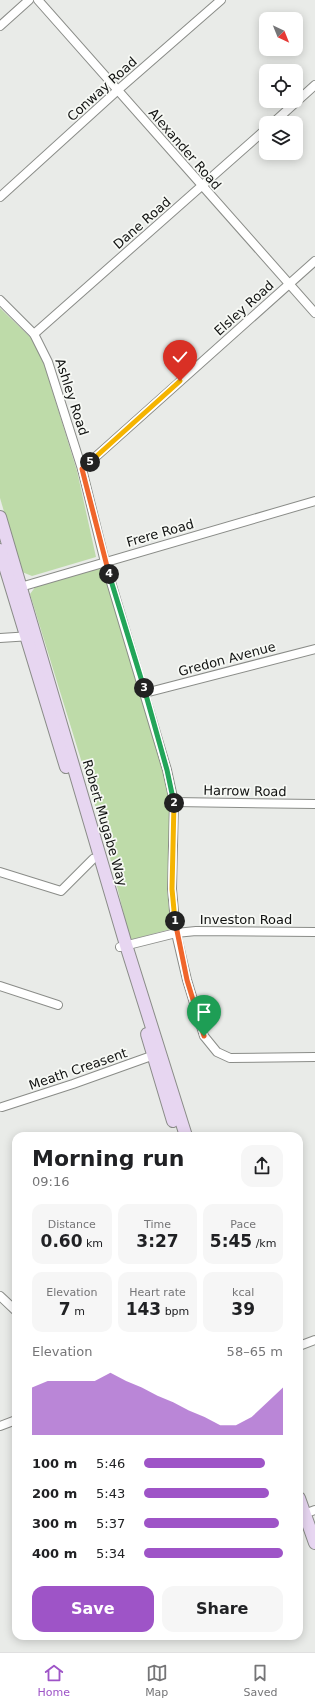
<!DOCTYPE html>
<meta charset="utf-8">
<style>
:root{--surface:#fff;--page:#f6f6f6;--text:#202124;--muted:#757577;--line:#e0e0e0;--accent:#9e54c7}
body{margin:0;font-family:"DejaVu Sans",sans-serif;background:var(--page);color:var(--text);height:100vh;display:flex;flex-direction:column;font-size:15px;white-space:nowrap}
*{box-sizing:border-box;margin:0}
p{font-size:13px;color:var(--muted)}
.icon{flex:none;width:22px;height:22px;fill:none;stroke:currentColor;stroke-width:2;stroke-linecap:round;stroke-linejoin:round}
.map{position:relative;flex:1;overflow:hidden}
.drawer{position:absolute;left:12px;top:1132px;width:291px;height:508px;display:flex;flex-direction:column;background:var(--surface);border-radius:12px;box-shadow:0 2px 10px #0003}
.drawer>*{flex:none}
.needle{width:26px;rotate:137deg}
.buttons{position:absolute;left:259px;top:12px;display:grid;gap:8px}
.buttons a{display:grid;place-items:center;width:44px;height:44px;border-radius:8px;background:var(--surface);box-shadow:0 2px 10px #0003;font-size:20px}
.pin{position:absolute;display:grid;place-items:center;width:34px;height:34px;color:#fff;margin:-41px -17px;border-radius:50% 50% 50% 0;rotate:-45deg;box-shadow:0 0 4px #0007}
.pin .icon{rotate:45deg}
.km{position:absolute;width:20px;height:20px;margin:-10px;border-radius:50%;background:#222;color:#fff;font-size:11px;line-height:20px;text-align:center}
.round{display:grid;place-items:center;flex:none;width:42px;height:42px;border-radius:12px;background:var(--page)}
.overview{display:flex;align-items:center;justify-content:space-between;height:68px;padding:0 20px}
h1{font-size:22px;font-weight:800;line-height:30px}
.metrics{display:grid;grid-template-columns:repeat(3,1fr);gap:6px;height:68px;padding:4px 20px}
.metrics div{display:grid;align-content:center;border-radius:10px;background:var(--page);text-align:center}
.metrics b{font-size:17px;font-weight:800}
.metrics small{font-size:11px;font-weight:400}
.metrics p{font-size:11px}
.chart{height:112px;padding:8px 20px}
.chart p{display:flex;justify-content:space-between}
.chart svg{width:100%;height:72px;margin-top:4px;fill:var(--accent);opacity:.7}
.cta{display:flex;gap:8px;margin-top:auto;padding:8px 20px}
.cta a{flex:1;height:46px;border-radius:12px;background:var(--accent);color:#fff;font-size:16px;font-weight:800;line-height:46px;text-align:center}
.cta a+a{background:var(--page);color:var(--text)}
ul{padding:0 20px;list-style:none;font-size:13px}
li{display:grid;grid-template-columns:64px 48px 1fr;align-items:center;height:30px}
li i{height:10px;border-radius:5px;background:var(--accent)}
.dock{display:flex;justify-content:space-around;align-items:center;height:56px;border-top:1px solid var(--line);background:var(--surface);font-size:11px;color:var(--muted)}
.dock a{display:grid;justify-items:center;gap:2px}
.dock .current{color:var(--accent)}
.map>svg:first-child{display:block}
.green{fill:#bedba9}
.lines{fill:none;stroke-linecap:round;stroke-linejoin:round}
.street-casing{stroke:#8a8c88;stroke-width:10}
.secondary-casing{stroke:#8a8c88;stroke-width:14}
.street{stroke:#fff;stroke-width:8}
.secondary{stroke:#e7d6f1;stroke-width:12}
.split-1-casing{stroke:#fff;stroke-width:8}
.split-2-casing{stroke:#fff;stroke-width:8}
.split-3-casing{stroke:#fff;stroke-width:8}
.split-4-casing{stroke:#fff;stroke-width:8}
.split-5-casing{stroke:#fff;stroke-width:8}
.split-6-casing{stroke:#fff;stroke-width:8}
.split-1{stroke:#f0652b;stroke-width:5}
.split-2{stroke:#f5b400;stroke-width:5}
.split-3{stroke:#22a559;stroke-width:5}
.split-4{stroke:#22a559;stroke-width:5}
.split-5{stroke:#f0652b;stroke-width:5}
.split-6{stroke:#f5b400;stroke-width:5}
.labels{text-anchor:middle;dominant-baseline:central;stroke-width:3.5;stroke-linejoin:round;paint-order:stroke}
.street-label{font-size:13px;fill:#111211;stroke:#f7f9f5}
</style>
<div class="map">
<svg width="315" height="1652" viewBox="0 0 315 1652">
<rect width="100%" height="100%" fill="#e9ebe8"/>
<!-- green -->
<g class="green">
<polygon points="0,308 30,337 39,350 45,367 77,471 96,557 32,576 22,572 0,498"/>
<polygon points="101,567 105,573 164,771 170,803 167,889 171,929 130,940 106,841 30,594 36,586"/>
</g>
<g class="lines">
<defs>
<g id="street">
<polyline points="38,0 315,313"/>
<polyline points="0,26 29,0"/>
<polyline points="273,123 315,85"/>
<polyline points="0,197 119,89 221,0"/>
<polyline points="0,300 34,334 48,362 82,469 105,562 167,770 174,802 172,889 176,933 187,980 204,1036 217,1052 230,1058 315,1057"/>
<polyline points="34,334 266,129"/>
<polyline points="82,469 315,261"/>
<polyline points="17,588 315,501"/>
<polyline points="0,638 31,636"/>
<polyline points="145,693 315,649"/>
<polyline points="174,802 315,804"/>
<polyline points="0,872 61,891 93,859"/>
<polyline points="120,947 176,933 196,931 315,932"/>
<polyline points="0,986 58,1005"/>
<polyline points="2,1107 73,1084 157,1054"/>
<polyline points="0,1296 16,1311"/>
<polyline points="299,1346 315,1340"/>
<polyline points="0,1426 16,1420"/>
<polyline points="304,1514 315,1510"/>
</g>
<g id="secondary">
<polyline points="0,517 126,945 186,1136"/>
<polyline points="0,550 66,767"/>
<polyline points="147,1034 173,1121"/>
<polyline points="299,1498 315,1543"/>
</g>
</defs>
<!-- street casing -->
<use href="#street" class="street-casing"/>
<!-- secondary casing -->
<use href="#secondary" class="secondary-casing"/>
<!-- street -->
<use href="#street" class="street"/>
<!-- secondary -->
<use href="#secondary" class="secondary"/>
</g>
<g class="lines">
<defs>
<polyline id="split-1" points="175,921 187,980 204,1036"/>
<polyline id="split-2" points="174,803 172,889 175,921"/>
<polyline id="split-3" points="144,688 167,770 174,803"/>
<polyline id="split-4" points="109,574 144,688"/>
<polyline id="split-5" points="90,462 82,469 109,574"/>
<polyline id="split-6" points="90,462 180,381"/>
</defs>
<!-- split-1 casing -->
<use href="#split-1" class="split-1-casing"/>
<!-- split-2 casing -->
<use href="#split-2" class="split-2-casing"/>
<!-- split-3 casing -->
<use href="#split-3" class="split-3-casing"/>
<!-- split-4 casing -->
<use href="#split-4" class="split-4-casing"/>
<!-- split-5 casing -->
<use href="#split-5" class="split-5-casing"/>
<!-- split-6 casing -->
<use href="#split-6" class="split-6-casing"/>
<!-- split-1 -->
<use href="#split-1" class="split-1"/>
<!-- split-2 -->
<use href="#split-2" class="split-2"/>
<!-- split-3 -->
<use href="#split-3" class="split-3"/>
<!-- split-4 -->
<use href="#split-4" class="split-4"/>
<!-- split-5 -->
<use href="#split-5" class="split-5"/>
<!-- split-6 -->
<use href="#split-6" class="split-6"/>
</g>
<g class="labels">
<!-- street labels -->
<g class="street-label">
<text transform="translate(102 89) rotate(-42)">Conway Road</text>
<text transform="translate(185 149) rotate(49)">Alexander Road</text>
<text transform="translate(142 223) rotate(-41)">Dane Road</text>
<text transform="translate(244 308) rotate(-42)">Elsley Road</text>
<text transform="translate(72 397) rotate(72)">Ashley Road</text>
<text transform="translate(160 533) rotate(-16)">Frere Road</text>
<text transform="translate(227 659) rotate(-15)">Gredon Avenue</text>
<text transform="translate(245 791) rotate(1)">Harrow Road</text>
<text transform="translate(105 823) rotate(74)">Robert Mugabe Way</text>
<text x="246" y="919">Investon Road</text>
<text transform="translate(78 1069) rotate(-19)">Meath Creasent</text>
</g>
</g>
</svg>
<div class="buttons">
<a><svg class="needle" viewBox="-14 -14 28 28"><path d="M0-13l5 13h-10z" fill="#e53935"/><path d="M0 13l5-13h-10z" fill="#757577"/></svg></a>
<a><svg class="icon" aria-label="locate" viewBox="0 0 24 24"><circle cx="12" cy="12" r="6"/><path d="M12 2v4M12 18v4M2 12h4M18 12h4"/></svg></a>
<a><svg class="icon" aria-label="layers" viewBox="0 0 24 24"><path d="M12 4l9 5-9 5-9-5zM3 14l9 5 9-5"/></svg></a>
</div>
<div class="pin" style="left:204px;top:1036px;background:#1e9e55"><svg class="icon" aria-label="arrive" viewBox="0 0 24 24"><path d="M6 21V4h12l-3 4 3 4H6"/></svg></div>
<div class="pin" style="left:180px;top:381px;background:#d93025"><svg class="icon" aria-label="check" viewBox="0 0 24 24"><path d="M5 12l5 5 9-10"/></svg></div>
<b class="km" style="left:175px;top:921px">1</b>
<b class="km" style="left:174px;top:803px">2</b>
<b class="km" style="left:144px;top:688px">3</b>
<b class="km" style="left:109px;top:574px">4</b>
<b class="km" style="left:90px;top:462px">5</b>
<section class="drawer">
<div class="overview"><div><h1>Morning run</h1><p>09:16</p></div><a class="round"><svg class="icon" aria-label="share" viewBox="0 0 24 24"><path d="M12 15V3M7 8l5-5 5 5M5 13v7h14v-7"/></svg></a></div>
<div class="metrics">
<div><p>Distance</p><b>0.60<small> km</small></b></div>
<div><p>Time</p><b>3:27</b></div>
<div><p>Pace</p><b>5:45<small> /km</small></b></div>
</div>
<div class="metrics">
<div><p>Elevation</p><b>7<small> m</small></b></div>
<div><p>Heart rate</p><b>143<small> bpm</small></b></div>
<div><p>kcal</p><b>39</b></div>
</div>
<div class="chart"><p><span>Elevation</span>58–65 m</p>
<svg viewBox="0 0 160 44" preserveAspectRatio="none"><path d="M0 44V15L10 11L20 11L30 11L40 11L50 6L60 11L70 15L80 20L90 24L100 29L110 33L120 38L130 38L140 33L150 24L160 15V44z"/></svg>
</div>
<ul>
<li><b>100 m</b>5:46<i style="width:87%"></i></li>
<li><b>200 m</b>5:43<i style="width:90%"></i></li>
<li><b>300 m</b>5:37<i style="width:97%"></i></li>
<li><b>400 m</b>5:34<i style="width:100%"></i></li>
</ul>
<div class="cta"><a>Save</a><a>Share</a></div>
</section>
</div>
<nav class="dock">
<a class="current"><svg class="icon" aria-label="home" viewBox="0 0 24 24"><path d="M3 11l9-7 9 7M6 9v11h12V9"/></svg>Home</a>
<a><svg class="icon" aria-label="map" viewBox="0 0 24 24"><path d="M3 6l6-2 6 2 6-2v14l-6 2-6-2-6 2zM9 4v14M15 6v14"/></svg>Map</a>
<a><svg class="icon" aria-label="saved" viewBox="0 0 24 24"><path d="M7 4h10v16l-5-4-5 4z"/></svg>Saved</a>
</nav>
